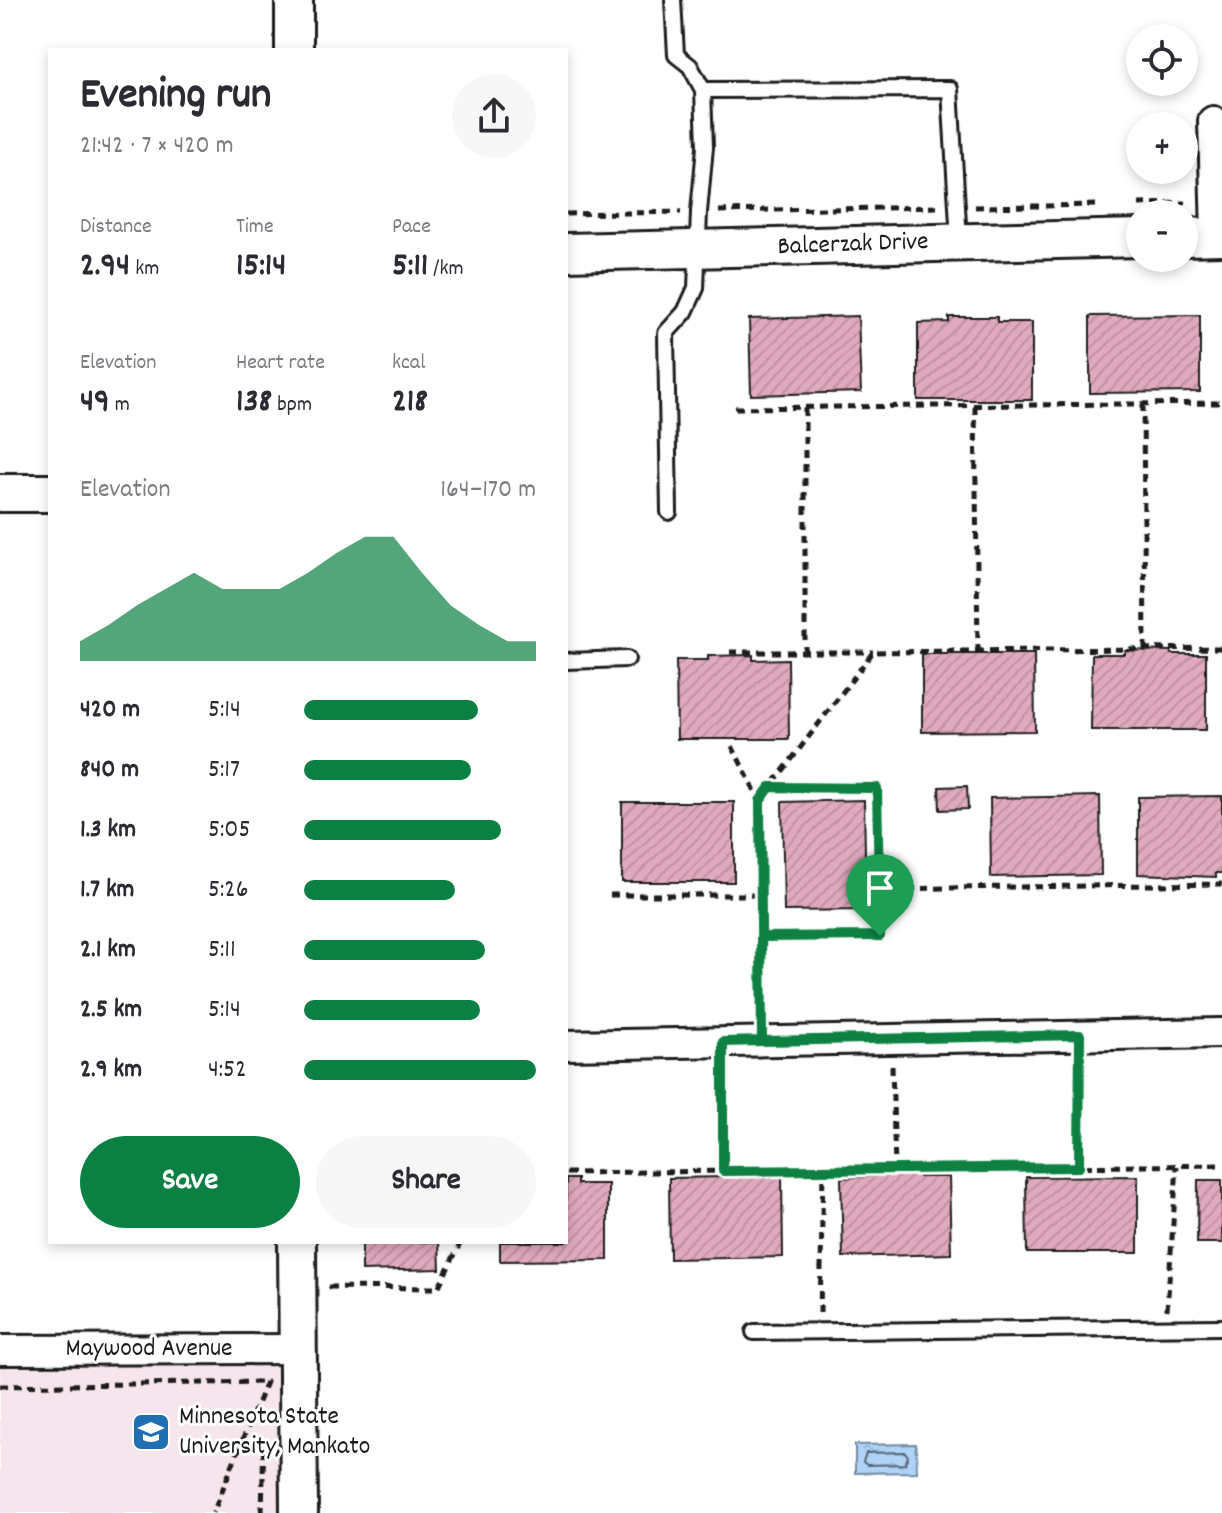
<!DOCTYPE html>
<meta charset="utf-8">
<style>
:root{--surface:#fff;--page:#f7f7f7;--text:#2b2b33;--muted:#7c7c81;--accent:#0b8043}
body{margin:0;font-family:Dekko,sans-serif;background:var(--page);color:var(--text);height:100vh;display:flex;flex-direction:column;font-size:30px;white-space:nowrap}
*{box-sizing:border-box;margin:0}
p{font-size:26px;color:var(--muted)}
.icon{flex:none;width:44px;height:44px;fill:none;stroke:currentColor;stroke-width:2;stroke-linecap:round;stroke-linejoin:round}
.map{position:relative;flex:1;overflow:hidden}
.side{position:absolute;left:48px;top:48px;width:520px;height:1196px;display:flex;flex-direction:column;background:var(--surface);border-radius:0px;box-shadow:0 4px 12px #0003}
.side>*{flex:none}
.buttons{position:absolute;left:1126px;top:24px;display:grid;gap:16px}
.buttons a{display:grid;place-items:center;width:72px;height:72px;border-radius:50%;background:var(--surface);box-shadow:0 4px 12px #0003;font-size:40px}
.pin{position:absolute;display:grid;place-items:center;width:68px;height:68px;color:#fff;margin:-82px -34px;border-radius:50% 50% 50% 0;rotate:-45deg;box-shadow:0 0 8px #0007}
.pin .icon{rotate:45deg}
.round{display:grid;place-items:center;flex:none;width:84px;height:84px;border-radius:42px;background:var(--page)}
.overview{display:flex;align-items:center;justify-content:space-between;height:136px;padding:0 32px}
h1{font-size:44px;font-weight:700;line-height:60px}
.metrics{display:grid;grid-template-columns:repeat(3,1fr);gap:12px;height:136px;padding:8px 32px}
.metrics div{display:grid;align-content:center}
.metrics b{font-size:34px;font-weight:700}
.metrics small{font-size:22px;font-weight:400}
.metrics p{font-size:22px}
.chart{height:224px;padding:16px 32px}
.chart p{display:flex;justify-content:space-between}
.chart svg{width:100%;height:144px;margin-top:8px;fill:var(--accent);opacity:.7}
.button{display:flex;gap:16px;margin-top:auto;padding:16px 32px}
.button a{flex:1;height:92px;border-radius:48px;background:var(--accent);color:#fff;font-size:32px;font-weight:700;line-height:92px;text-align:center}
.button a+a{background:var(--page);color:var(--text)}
ul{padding:0 32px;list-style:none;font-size:26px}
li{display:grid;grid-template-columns:128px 96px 1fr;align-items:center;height:60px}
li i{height:20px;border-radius:10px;background:var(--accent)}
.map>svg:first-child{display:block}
.built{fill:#f6e5ec}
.water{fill:url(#water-ripples);stroke:#74899f;stroke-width:2}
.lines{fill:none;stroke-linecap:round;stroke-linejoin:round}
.shore{stroke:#576574;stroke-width:2}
.building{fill:url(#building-hatch);stroke:#1c1c1c;stroke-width:2}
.service-casing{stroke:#1c1c1c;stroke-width:20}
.minor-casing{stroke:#1c1c1c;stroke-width:34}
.tertiary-casing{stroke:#1c1c1c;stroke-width:42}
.path{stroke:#1c1c1c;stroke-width:5;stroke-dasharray:8 6;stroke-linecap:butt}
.service{stroke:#fff;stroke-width:14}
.minor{stroke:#fff;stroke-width:28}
.tertiary{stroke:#fff;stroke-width:36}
.route-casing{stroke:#fff;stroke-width:16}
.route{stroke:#0b8043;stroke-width:10}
.labels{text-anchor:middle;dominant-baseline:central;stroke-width:6;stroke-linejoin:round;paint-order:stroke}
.street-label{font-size:26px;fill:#1c1c1c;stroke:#fff}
.poi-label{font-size:26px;fill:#1c1c1c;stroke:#fff;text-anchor:start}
</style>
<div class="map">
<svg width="1222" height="1513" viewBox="0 0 1222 1513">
<defs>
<pattern id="water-ripples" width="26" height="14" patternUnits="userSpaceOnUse" patternTransform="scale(2)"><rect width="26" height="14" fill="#afd2f7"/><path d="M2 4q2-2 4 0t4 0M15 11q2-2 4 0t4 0" fill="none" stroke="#96b4d3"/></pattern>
<pattern id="building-hatch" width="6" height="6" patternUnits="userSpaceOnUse" patternTransform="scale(2)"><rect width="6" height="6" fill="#e0a9be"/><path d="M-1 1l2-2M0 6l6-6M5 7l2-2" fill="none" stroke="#c091a3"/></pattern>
</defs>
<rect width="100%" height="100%" fill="#fff"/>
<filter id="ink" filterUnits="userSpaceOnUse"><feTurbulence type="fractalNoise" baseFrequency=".0125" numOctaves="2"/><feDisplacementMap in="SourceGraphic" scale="16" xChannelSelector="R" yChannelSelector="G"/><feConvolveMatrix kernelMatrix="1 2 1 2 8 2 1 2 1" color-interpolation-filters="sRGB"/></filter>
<g filter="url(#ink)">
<!-- built -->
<polygon class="built" points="298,1349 306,1513 0,1513 0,1351"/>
<!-- water -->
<polygon class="water" points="916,1444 917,1472 855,1473 855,1445"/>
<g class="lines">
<!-- shore -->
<polygon class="shore" points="905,1452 908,1456 905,1464 867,1465 863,1462 866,1453"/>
</g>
<!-- building -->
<g class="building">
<polygon points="1200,315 1200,392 1090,393 1090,316"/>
<polygon points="858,316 861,392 751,395 749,319"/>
<polygon points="949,317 997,317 997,322 1032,322 1032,400 918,400 918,323 949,322"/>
<polygon points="1125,650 1171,651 1171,654 1206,654 1206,730 1091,730 1092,654 1125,654"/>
<polygon points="922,654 1034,654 1035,731 922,732"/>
<polygon points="753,655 753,660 788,659 789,739 677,739 676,660 708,660 708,656"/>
<polygon points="967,786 968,809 940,810 939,787"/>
<polygon points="1100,796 1101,875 991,877 990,798"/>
<polygon points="1222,796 1222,873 1216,873 1216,877 1138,874 1138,797"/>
<polygon points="864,800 866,910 784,911 782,802"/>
<rect x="622" y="802" width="112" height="80"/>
<polygon points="919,1173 919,1177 949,1177 951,1254 843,1257 841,1178"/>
<polygon points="782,1176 783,1257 670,1259 669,1178"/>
<polygon points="1138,1176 1138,1253 1027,1253 1026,1177"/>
<polygon points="566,1179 577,1179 577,1184 608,1184 608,1260 500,1261 500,1242 566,1242"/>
<polygon points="1198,1180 1222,1180 1222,1243 1197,1243"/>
<polygon points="362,1242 439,1242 440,1269 362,1271"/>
</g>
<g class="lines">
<defs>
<g id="service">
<polyline points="673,0 676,55 690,66 703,90"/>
<polyline points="669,512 666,333 685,312 696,288 699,212 705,147 703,90 950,89 959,241"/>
<polyline points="566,661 627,659"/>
<polyline points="754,1332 1222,1327"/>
</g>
<g id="minor">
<polyline points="1213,121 1216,236"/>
<polyline points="566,1045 1222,1033"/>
<polyline points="0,1350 298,1349"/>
</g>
<g id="tertiary">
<polyline points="294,0 294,50"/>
<polyline points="1184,237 1222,236"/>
<polyline points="566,252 1140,238"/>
<polyline points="0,493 50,493"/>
<polyline points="297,1242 299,1513"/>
</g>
</defs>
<!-- service casing -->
<use href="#service" class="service-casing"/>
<!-- minor casing -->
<use href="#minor" class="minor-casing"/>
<!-- tertiary casing -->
<use href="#tertiary" class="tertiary-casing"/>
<!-- path -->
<g class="path">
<polyline points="1139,204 1185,203"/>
<polyline points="975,207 1101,205"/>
<polyline points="719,211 937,207"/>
<polyline points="566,214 681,212"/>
<polyline points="1143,404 1145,649"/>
<polyline points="975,406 978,651"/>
<polyline points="735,408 1222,403"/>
<polyline points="805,408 805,652"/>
<polyline points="730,652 873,652"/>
<polyline points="732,746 760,801"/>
<polyline points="880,889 1222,884"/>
<polyline points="610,895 760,895"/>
<polyline points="761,937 880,936 877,788 771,787"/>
<polyline points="762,1016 760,801 873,652 1222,648"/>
<polyline points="892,1066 895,1169"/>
<polyline points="723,1068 723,1171"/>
<polyline points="1079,1167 1080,1060"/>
<polyline points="566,1173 1222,1165"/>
<polyline points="328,1287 438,1288 461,1242"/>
<polyline points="1167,1310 1177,1166"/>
<polyline points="820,1313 823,1170"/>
<polyline points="0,1386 266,1382 213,1513"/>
<polyline points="262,1513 264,1438"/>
</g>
<!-- service -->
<use href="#service" class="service"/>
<!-- minor -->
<use href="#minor" class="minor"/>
<!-- tertiary -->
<use href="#tertiary" class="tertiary"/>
</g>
</g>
<g class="lines" filter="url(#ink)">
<defs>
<polyline id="route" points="880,936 761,937 762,1041 723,1042 723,1171 1079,1167 1080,1035 762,1041 760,801 770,787 877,788 880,936"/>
</defs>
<!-- route casing -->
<use href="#route" class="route-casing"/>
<!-- route -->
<use href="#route" class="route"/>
</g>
<!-- icons -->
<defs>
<symbol id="university-square" viewBox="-11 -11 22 22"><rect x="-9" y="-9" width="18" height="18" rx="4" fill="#1f6fb2" stroke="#fff"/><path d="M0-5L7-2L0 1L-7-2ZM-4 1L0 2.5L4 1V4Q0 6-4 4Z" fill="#fff"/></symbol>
</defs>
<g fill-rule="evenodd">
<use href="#university-square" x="129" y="1410" width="44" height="44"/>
</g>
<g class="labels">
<!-- street labels -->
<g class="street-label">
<text transform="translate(853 245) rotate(-2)">Balcerzak Drive</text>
<text x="149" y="1349">Maywood Avenue</text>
</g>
<!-- poi labels -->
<g class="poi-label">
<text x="179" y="1417">Minnesota State<tspan x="179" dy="30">University, Mankato</tspan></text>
</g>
</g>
</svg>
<div class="buttons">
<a><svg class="icon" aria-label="locate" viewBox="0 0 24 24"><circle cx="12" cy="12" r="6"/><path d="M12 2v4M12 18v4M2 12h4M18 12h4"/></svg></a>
<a>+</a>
<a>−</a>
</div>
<div class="pin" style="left:880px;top:936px;background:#1e9e55"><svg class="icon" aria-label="arrive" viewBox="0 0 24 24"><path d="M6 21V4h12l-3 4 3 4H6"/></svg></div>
<section class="side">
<div class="overview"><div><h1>Evening run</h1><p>21:42 · 7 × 420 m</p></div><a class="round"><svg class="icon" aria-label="share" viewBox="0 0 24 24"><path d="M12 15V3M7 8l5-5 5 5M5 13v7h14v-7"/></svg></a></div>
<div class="metrics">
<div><p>Distance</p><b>2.94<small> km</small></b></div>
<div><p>Time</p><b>15:14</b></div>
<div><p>Pace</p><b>5:11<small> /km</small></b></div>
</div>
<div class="metrics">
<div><p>Elevation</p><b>49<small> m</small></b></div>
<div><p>Heart rate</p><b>138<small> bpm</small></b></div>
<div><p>kcal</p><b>218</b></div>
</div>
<div class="chart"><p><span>Elevation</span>164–170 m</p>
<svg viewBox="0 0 160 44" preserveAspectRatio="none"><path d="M0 44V38L10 33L20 27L30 22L40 17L50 22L60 22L70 22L80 17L90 11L100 6L110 6L120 17L130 27L140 33L150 38L160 38V44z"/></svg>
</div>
<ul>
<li><b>420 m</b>5:14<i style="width:75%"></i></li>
<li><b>840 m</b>5:17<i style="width:72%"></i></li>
<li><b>1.3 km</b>5:05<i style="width:85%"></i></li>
<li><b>1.7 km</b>5:26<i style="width:65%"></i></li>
<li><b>2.1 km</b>5:11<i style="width:78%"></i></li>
<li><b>2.5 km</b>5:14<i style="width:76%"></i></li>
<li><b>2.9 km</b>4:52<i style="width:100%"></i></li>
</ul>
<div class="button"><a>Save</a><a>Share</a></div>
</section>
</div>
